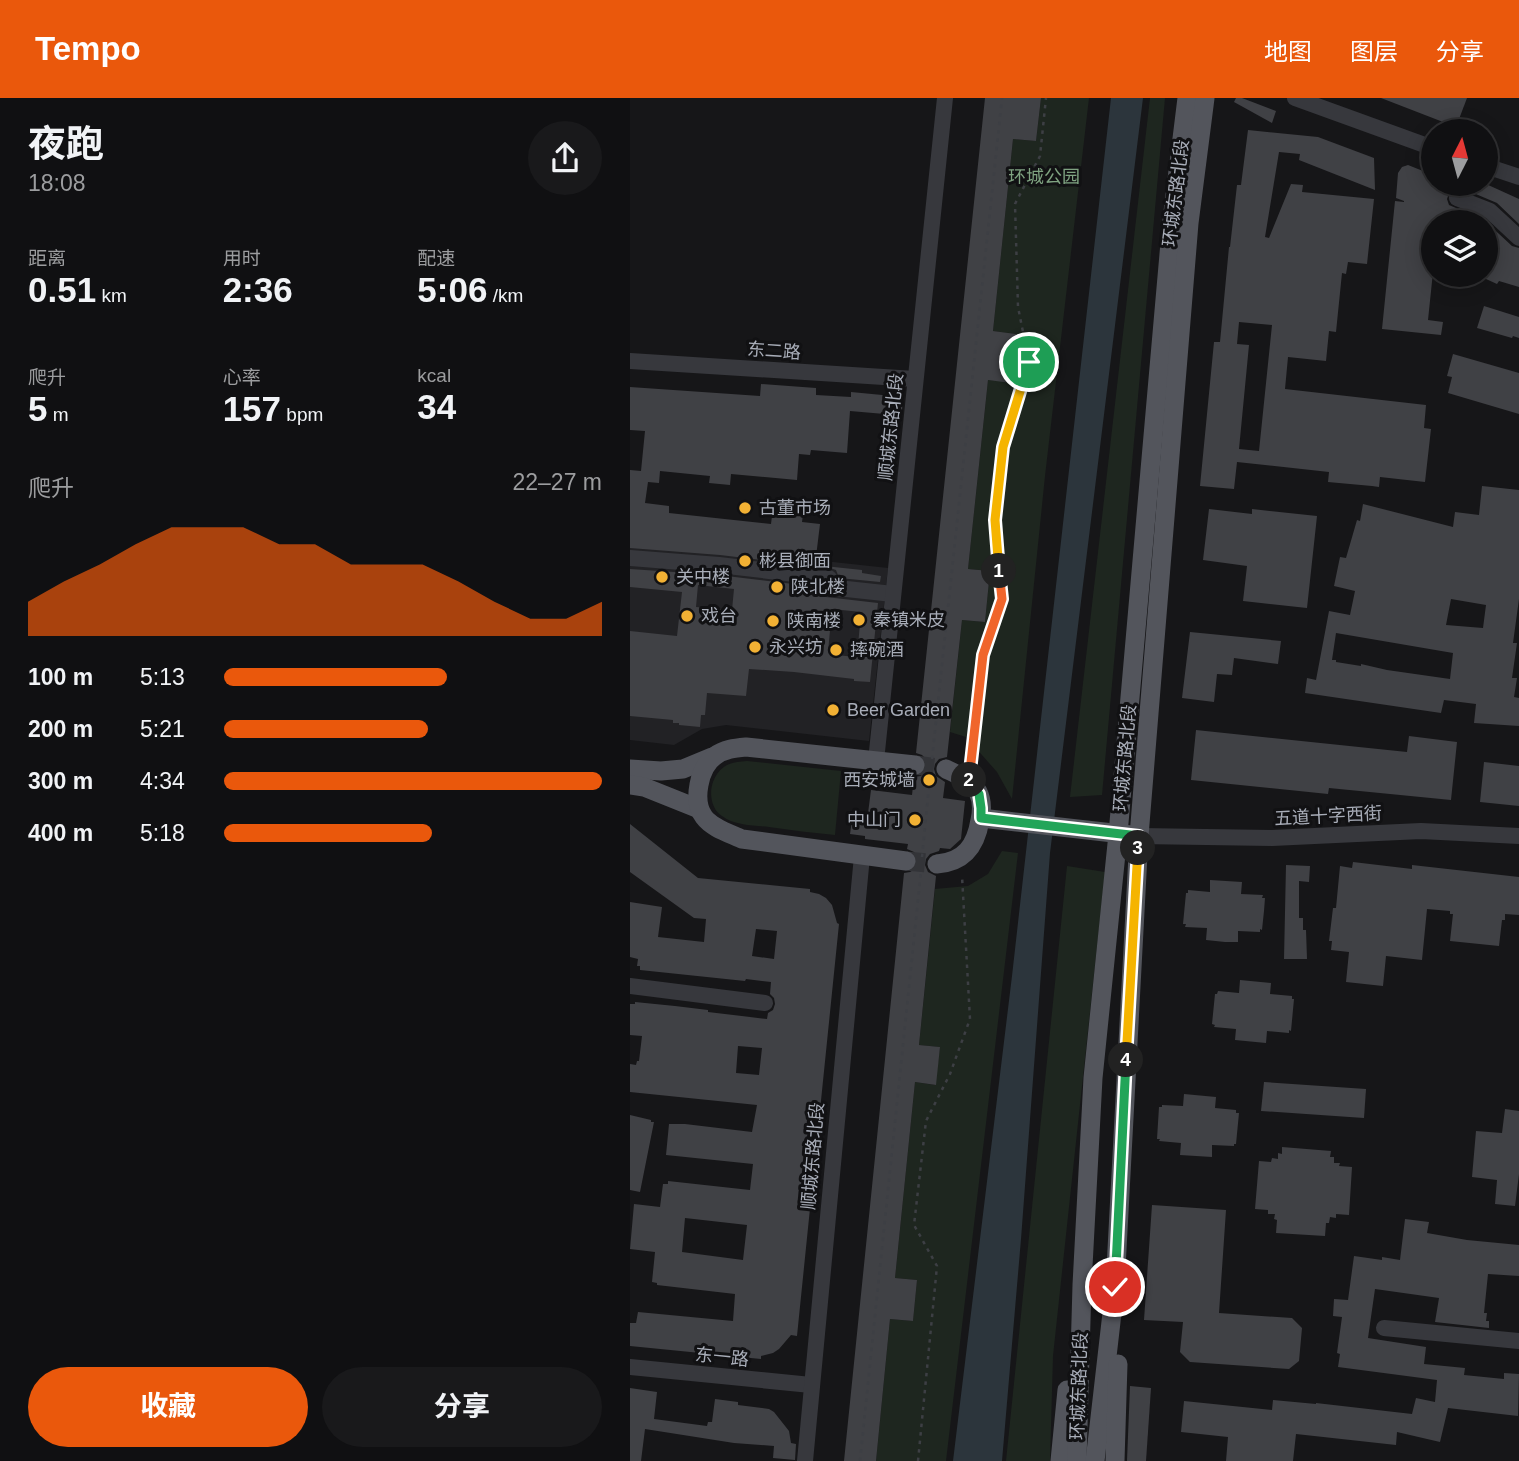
<!DOCTYPE html>
<html lang="zh">
<meta charset="utf-8">
<style>
:root{--surface:#101012;--page:#19191b;--text:#f1f3f6;--muted:#9c9d9f;--line:#303032;--accent:#ea580c}
body{margin:0;font-family:Helvetica,"Noto Sans SC",sans-serif;background:var(--page);color:var(--text);height:100vh;display:flex;flex-direction:column;font-size:26px;white-space:nowrap}
*{box-sizing:border-box;margin:0}
p{font-size:23px;color:var(--muted)}
.icon{flex:none;width:38px;height:38px;fill:none;stroke:currentColor;stroke-width:2;stroke-linecap:round;stroke-linejoin:round}
.map{position:relative;flex:1;overflow:hidden}
.panel{display:flex;flex-direction:column;background:var(--surface);width:630px}
.panel>*{flex:none}
.needle{width:46px;rotate:6deg}
.buttons{position:absolute;left:791px;top:21px;display:grid;gap:14px}
.buttons a{display:grid;place-items:center;width:77px;height:77px;border-radius:50%;background:var(--surface);box-shadow:0 4px 18px #0003,0 0 0 2px var(--line);font-size:35px}
.pin{position:absolute;display:grid;place-items:center;width:60px;height:60px;color:#fff;margin:-30px;border:4px solid #fff;border-radius:50%;box-shadow:0 2px 7px #0007}
.km{position:absolute;width:35px;height:35px;margin:-18px;border-radius:50%;background:#222;color:#fff;font-size:19px;line-height:35px;text-align:center}
.round{display:grid;place-items:center;flex:none;width:74px;height:74px;border-radius:37px;background:var(--page)}
.headline{display:flex;align-items:center;justify-content:space-between;height:119px;padding:0 28px}
h1{font-size:38px;font-weight:700;line-height:52px}
.metrics{display:grid;grid-template-columns:repeat(3,1fr);gap:10px;height:119px;padding:7px 28px}
.metrics div{display:grid;align-content:center}
.metrics b{font-size:35px;font-weight:700}
.metrics small{font-size:19px;font-weight:400}
.metrics p{font-size:19px}
.chart{height:196px;padding:14px 28px}
.chart p{display:flex;justify-content:space-between}
.chart svg{width:100%;height:126px;margin-top:7px;fill:var(--accent);opacity:.7}
.button{display:flex;gap:14px;margin-top:auto;padding:14px 28px}
.button a{flex:1;height:80px;border-radius:42px;background:var(--accent);color:#fff;font-size:28px;font-weight:700;line-height:80px;text-align:center}
.button a+a{background:var(--page);color:var(--text)}
ul{padding:0 28px;list-style:none;font-size:23px}
li{display:grid;grid-template-columns:112px 84px 1fr;align-items:center;height:52px}
li i{height:18px;border-radius:9px;background:var(--accent)}
header{display:flex;align-items:center;gap:42px;box-sizing:border-box;height:98px;padding:0 35px;background:var(--accent);color:#fff}
header strong{font-size:33px}
nav{display:flex;gap:38px;margin-inline-start:auto;font-size:24px}
main{display:flex;flex:1;min-height:0}
.map>svg:first-child{display:block}
.built{fill:#222225}
.green{fill:#1e261f}
.water{fill:#2c353c}
.building{fill:#404145;fill-rule:evenodd}
.lines{fill:none;stroke-linecap:round;stroke-linejoin:round}
.major-tunnel{stroke:#333438;stroke-width:19;stroke-dasharray:19 10;stroke-linecap:butt}
.path{stroke:#3d3f44;stroke-width:2.5;stroke-dasharray:3.5 5;stroke-linecap:butt}
.minor{stroke:#37383d;stroke-width:16}
.major{stroke:#53555c;stroke-width:19}
.split-1-casing{stroke:#fff;stroke-width:14}
.split-2-casing{stroke:#fff;stroke-width:14}
.split-3-casing{stroke:#fff;stroke-width:14}
.split-4-casing{stroke:#fff;stroke-width:14}
.split-5-casing{stroke:#fff;stroke-width:14}
.split-1{stroke:#f5b400;stroke-width:9}
.split-2{stroke:#f0652b;stroke-width:9}
.split-3{stroke:#22a559;stroke-width:9}
.split-4{stroke:#f5b400;stroke-width:9}
.split-5{stroke:#22a559;stroke-width:9}
.poi-dot{fill:#f2b134;stroke:#111113;stroke-width:2.5}
.labels{text-anchor:middle;dominant-baseline:central;stroke-width:6;stroke-linejoin:round;paint-order:stroke}
.park-label{font-size:18px;fill:#7fa381;stroke:#111113}
.street-label{font-size:18px;fill:#a8adb8;stroke:#111113}
.poi-label{font-size:18px;fill:#a8adb8;stroke:#111113;text-anchor:start}
</style>
<header>
<strong>Tempo</strong>
<nav><a>地图</a><a>图层</a><a>分享</a></nav>
</header>
<main>
<section class="panel">
<div class="headline"><div><h1>夜跑</h1><p>18:08</p></div><a class="round"><svg class="icon" aria-label="share" viewBox="0 0 24 24"><path d="M12 15V3M7 8l5-5 5 5M5 13v7h14v-7"/></svg></a></div>
<div class="metrics">
<div><p>距离</p><b>0.51<small> km</small></b></div>
<div><p>用时</p><b>2:36</b></div>
<div><p>配速</p><b>5:06<small> /km</small></b></div>
</div>
<div class="metrics">
<div><p>爬升</p><b>5<small> m</small></b></div>
<div><p>心率</p><b>157<small> bpm</small></b></div>
<div><p>kcal</p><b>34</b></div>
</div>
<div class="chart"><p><span>爬升</span>22–27 m</p>
<svg viewBox="0 0 160 44" preserveAspectRatio="none"><path d="M0 44V32L10 25L20 19L30 12L40 6L50 6L60 6L70 12L80 12L90 19L100 19L110 19L120 25L130 32L140 38L150 38L160 32V44z"/></svg>
</div>
<ul>
<li><b>100 m</b>5:13<i style="width:59%"></i></li>
<li><b>200 m</b>5:21<i style="width:54%"></i></li>
<li><b>300 m</b>4:34<i style="width:100%"></i></li>
<li><b>400 m</b>5:18<i style="width:55%"></i></li>
</ul>
<div class="button"><a>收藏</a><a>分享</a></div>
</section>
<div class="map">
<svg width="889" height="1363" viewBox="0 0 889 1363">
<rect width="100%" height="100%" fill="#161618"/>
<!-- built -->
<polygon class="built" points="0,442 258,470 239,643 96,627 72,631 44,647 0,642"/>
<!-- green -->
<g class="green">
<polygon points="411,0 459,0 415,378 382,701 367,674 336,639 320,634 332,522 355,524 360,473 338,471 358,282 382,284 386,236 363,233 383,41 406,43"/>
<polygon points="520,0 535,0 472,697 440,699"/>
<path d="M117,663l94,10 -6,64c-22,-2 -44,-5 -66,-8 -15,-2 -34,-1 -47,-11 -11,-7 -13,-23 -9,-34 7,-17 17,-20 34,-21z"/>
<polygon points="372,753 388,755 316,1363 246,1363 260,1221 283,1223 287,1182 265,1180 285,984 305,987 310,949 289,947 305,791 338,788 358,776"/>
<polygon points="437,768 475,774 423,1258 420,1363 376,1363"/>
</g>
<!-- water -->
<polygon class="water" points="481,0 513,0 420,755 391,1141 372,1363 323,1363 382,878"/>
<!-- building -->
<g class="building">
<polygon points="355,0 411,0 406,43 383,41 363,233 386,236 381,285 358,282 338,471 360,473 355,524 332,522 317,659 309,661 305,666 304,671 306,678 315,684 313,700 335,703 331,741 320,751 310,750 309,753 300,756 296,761 295,767 298,774 306,778 289,947 310,949 306,987 285,984 265,1180 287,1182 283,1223 260,1221 246,1363 214,1363 274,775 280,774 285,771 288,764 288,759 284,754 277,751 278,746 235,741 235,738 220,736 222,722 237,723 241,692 282,697 284,679 291,678 295,674 297,669 296,661 292,657 286,655"/>
<polygon points="606,0 612,0 646,13 642,25 604,4"/>
<polygon points="751,0 837,0 826,29"/>
<path d="M618,32l70,7 56,21 1,32 -76,-30 1,-6 -21,-2 -14,85 4,1 22,-54 12,1 -1,7 72,7 -7,65 -19,-2 -2,12 -4,-1 -6,59 -7,-1 -3,30 -38,-4 -3,32 141,16 -2,23 7,1 -6,53 -45,-5 -1,10 -7,-1 -44,-4 1,-10 -92,-10 -3,27 -34,-3 14,-144h6l9,-95h1l7,-62h4zM609,224l33,3 -13,126 -20,-2 10,-104 -12,-1z"/>
<polygon points="778,67 803,77 803,86 822,86 817,101 819,107 854,122 882,148 889,150 889,189 869,183 867,186 856,181 856,124 850,124 823,114 822,124 803,124 803,174 798,222 813,224 811,237 752,231 765,103 774,104 774,103 766,100 768,75 772,69"/>
<polygon points="843,86 855,89 856,86 889,101 889,126 867,105 841,94"/>
<polygon points="854,208 889,219 889,240 883,238 882,240 847,230"/>
<polygon points="823,256 889,275 889,316 818,295 822,279 817,278"/>
<polygon points="131,286 186,290 186,297 221,299 221,294 273,299 272,312 266,312 266,317 220,313 217,355 181,352 180,357 169,356 167,382 101,376 100,387 79,385 80,378 30,373 29,385 18,384 15,405 39,408 39,415 141,426 142,418 160,420 162,401 175,402 172,424 190,426 185,467 232,472 232,475 251,478 250,484 209,480 206,472 200,470 90,457 0,450 0,372 11,373 15,333 0,332 0,289 130,298"/>
<path d="M852,388l37,4v109l-6,44h4l-5,35h5l-3,19 5,1v28l-45,-3 2,-19 -32,-4 -3,13 -136,-20 2,-15 9,2 13,-69 21,4 5,-24 -21,-5 6,-29 6,1 11,-38 3,1 3,-17 90,23 2,-15 24,3zM821,501l35,6 -3,23 -37,-3zM706,535l117,20 -3,26 -63,-9 -26,-6v2l-25,-4v-2h-4z"/>
<polygon points="579,411 622,416 622,411 687,418 677,510 613,503 617,468 573,462"/>
<path d="M0,471l88,6 100,12 3,8 5,2 52,6 -8,79 -16,-1v-2l-60,-7 -45,-3 -3,27 -39,-3 -2,22h-4l-1,12 -21,-2v-2h-6v-3l-43,-4v-85l47,5 5,-44 -52,-5zM68,487l36,4 -2,21 -36,-3zM202,511l29,3 -4,45 -22,-2v-2l-7,-1z"/>
<polygon points="560,534 651,543 648,566 604,560 602,577 587,576 584,604 552,600"/>
<polygon points="566,632 777,654 779,638 827,644 821,702 699,690 698,696 561,682"/>
<polygon points="854,664 889,668 889,708 850,704"/>
<path d="M0,726l68,54 112,11v3l9,2 7,4 6,7 5,18 2,1 -42,412 -6,-1 -12,14 -6,4 -12,3v3l-131,-13v-23h6l2,-11 95,9 2,-27 -78,-9v-2l-5,-1 3,-30 -25,-3 4,-45 26,3 3,-23h5v-3l82,9 3,-26 -87,-9 3,-31h16l67,8 5,-27 -127,-13v-28l6,1 1,-4h2l3,-25 -12,-1v-31h5v-2l40,4 33,4v2l59,7 1,-6 5,-3 2,-6 -1,-6 -4,-4 1,-12 -25,-3 -1,2 -105,-11v-4h-3l1,-7 -8,-2v-55l32,5 -4,30 46,5 2,-23 -12,-1 -64,-46zM126,831l21,2 -3,28 -22,-3zM108,948l24,2 -3,27 -23,-2zM55,1120l62,7 -4,35 -61,-8z"/>
<polygon points="723,764 782,771 782,767 889,779 889,817 875,816 875,822 872,822 869,848 820,843 823,816 820,816 820,813 797,811 792,862 756,858 753,888 716,884 719,854 701,852 702,843 699,843 703,810 706,810 710,768 722,770"/>
<polygon points="656,767 680,768 679,784 669,783 669,820 673,820 673,832 676,832 677,861 654,861"/>
<polygon points="580,782 612,784 611,796 633,797 632,800 635,800 634,813 632,832 630,831 630,834 608,833 608,844 595,844 576,842 577,830 555,829 556,826 553,826 556,795 558,795 558,792 580,794"/>
<polygon points="610,882 641,885 640,896 662,898 662,901 664,901 661,933 659,932 659,935 637,933 636,945 605,942 606,931 584,929 585,927 582,926 585,896 587,896 588,893 609,895"/>
<polygon points="634,984 736,991 734,1020 631,1013"/>
<polygon points="554,996 586,999 585,1010 606,1012 606,1015 609,1015 606,1046 604,1046 604,1048 582,1047 582,1059 550,1057 551,1045 529,1043 530,1041 527,1041 529,1009 532,1009 532,1007 553,1008"/>
<polygon points="875,1011 889,1013 889,1076 885,1108 865,1106 867,1082 842,1079 846,1033 872,1035"/>
<polygon points="0,1017 21,1022 21,1024 24,1024 10,1094 0,1092"/>
<polygon points="652,1049 701,1053 700,1059 704,1059 704,1065 710,1065 709,1068 722,1069 719,1117 706,1116 706,1120 700,1119 699,1125 696,1125 695,1138 646,1135 647,1122 644,1121 645,1116 638,1116 638,1112 625,1111 629,1063 641,1064 642,1060 648,1061 648,1055 652,1056"/>
<polygon points="522,1107 596,1112 589,1215 662,1220 672,1230 669,1263 659,1271 560,1264 550,1254 553,1224 514,1222"/>
<polygon points="775,1121 799,1124 797,1135 837,1142 889,1147 889,1178 858,1176 854,1215 857,1215 856,1223 859,1223 859,1230 805,1224 809,1200 745,1191 738,1240 796,1249 794,1266 835,1270 834,1277 874,1281 874,1275 889,1276 888,1318 818,1310 810,1344 767,1334 766,1347 666,1336 663,1363 596,1363 598,1339 551,1334 554,1303 642,1312 643,1302 686,1306 686,1305 782,1316 786,1300 805,1304 807,1282 708,1269 710,1256 707,1255 712,1219 703,1218 704,1201 718,1202 724,1158 752,1162 752,1159 770,1162"/>
<polygon points="500,1288 521,1290 516,1363 497,1363"/>
<polygon points="0,1290 27,1294 24,1321 77,1328 78,1324 82,1324 85,1301 108,1304 108,1307 139,1311 144,1314 159,1333 161,1345 166,1346 165,1362 143,1360 144,1348 104,1345 15,1331 11,1363 0,1363"/>
</g>
<g class="lines">
<!-- major-tunnel -->
<g class="major-tunnel">
<polyline points="285,667 316,671"/>
<polyline points="276,763 307,766"/>
</g>
<!-- path -->
<g class="path">
<polyline points="302,661 372,0"/>
<polyline points="341,666 353,557 372,501 365,422 373,349 399,264 388,209 385,106 410,58 416,0"/>
<polyline points="292,759 300,679"/>
<polyline points="230,1363 291,773"/>
<polyline points="288,1363 307,1168 284,1127 296,1023 320,976 340,921 332,778"/>
</g>
<!-- minor -->
<g class="minor">
<polyline points="665,0 803,50"/>
<polyline points="856,68 889,79"/>
<polyline points="833,86 827,100 860,113 889,140"/>
<polyline points="0,263 285,281"/>
<polyline points="0,460 89,467 199,480 198,489 263,496"/>
<polyline points="246,663 315,0"/>
<polyline points="509,738 642,740 791,733 889,738"/>
<polyline points="0,888 135,905"/>
<polyline points="754,1230 889,1243"/>
<polyline points="0,1269 181,1287"/>
<polyline points="175,1363 232,758"/>
</g>
<!-- major -->
<g class="major">
<polyline points="0,671 31,673 53,671 82,659"/>
<polyline points="0,687 14,689 69,711"/>
<polyline points="351,720 501,737"/>
<path d="M276,763l-164,-22c-13,-6 -30,-11 -38,-22 -12,-16 -5,-50 11,-61 9,-7 20,-8 31,-9l169,18"/>
<path d="M307,766c28,-2 39,-19 43,-44 2,-9 2,-20 -2,-28 -7,-12 -20,-17 -32,-23"/>
<polyline points="430,1363 437,1292"/>
<polyline points="447,1363 452,1187 463,980 488,736 542,122 557,0"/>
<polyline points="465,1363 485,1189 509,738 559,125 575,0"/>
<polyline points="485,1363 488,1266"/>
</g>
</g>
<g class="lines">
<defs>
<polyline id="split-1" points="369,473 365,422 373,349 399,264"/>
<polyline id="split-2" points="339,682 353,557 372,501 369,473"/>
<polyline id="split-3" points="339,682 349,696 351,710 351,720 509,738 508,750"/>
<polyline id="split-4" points="496,962 508,750"/>
<polyline id="split-5" points="485,1189 496,962"/>
</defs>
<!-- split-1 casing -->
<use href="#split-1" class="split-1-casing"/>
<!-- split-2 casing -->
<use href="#split-2" class="split-2-casing"/>
<!-- split-3 casing -->
<use href="#split-3" class="split-3-casing"/>
<!-- split-4 casing -->
<use href="#split-4" class="split-4-casing"/>
<!-- split-5 casing -->
<use href="#split-5" class="split-5-casing"/>
<!-- split-1 -->
<use href="#split-1" class="split-1"/>
<!-- split-2 -->
<use href="#split-2" class="split-2"/>
<!-- split-3 -->
<use href="#split-3" class="split-3"/>
<!-- split-4 -->
<use href="#split-4" class="split-4"/>
<!-- split-5 -->
<use href="#split-5" class="split-5"/>
</g>
<!-- markers -->
<g class="poi-dot">
<circle cx="115" cy="410" r="7"/>
<circle cx="115" cy="463" r="7"/>
<circle cx="32" cy="479" r="7"/>
<circle cx="147" cy="489" r="7"/>
<circle cx="57" cy="518" r="7"/>
<circle cx="229" cy="522" r="7"/>
<circle cx="143" cy="523" r="7"/>
<circle cx="125" cy="549" r="7"/>
<circle cx="206" cy="552" r="7"/>
<circle cx="203" cy="612" r="7"/>
<circle cx="299" cy="682" r="7"/>
<circle cx="285" cy="722" r="7"/>
</g>
<g class="labels">
<!-- park labels -->
<g class="park-label">
<text x="414" y="79">环城公园</text>
</g>
<!-- street labels -->
<g class="street-label">
<text transform="translate(546 95) rotate(-83)">环城东路北段</text>
<text transform="translate(144 253) rotate(4)">东二路</text>
<text transform="translate(261 329) rotate(-84)">顺城东路北段</text>
<text transform="translate(495 660) rotate(-85)">环城东路北段</text>
<text transform="translate(698 718) rotate(-3)">五道十字西街</text>
<text transform="translate(183 1058) rotate(-85)">顺城东路北段</text>
<text transform="translate(92 1259) rotate(6)">东一路</text>
<text transform="translate(449 1288) rotate(-88)">环城东路北段</text>
</g>
<!-- poi labels -->
<g class="poi-label">
<text x="129" y="410">古董市场</text>
<text x="129" y="463">彬县御面</text>
<text x="46" y="479">关中楼</text>
<text x="161" y="489">陕北楼</text>
<text x="71" y="518">戏台</text>
<text x="243" y="522">秦镇米皮</text>
<text x="157" y="523">陕南楼</text>
<text x="139" y="549">永兴坊</text>
<text x="220" y="552">摔碗酒</text>
<text x="217" y="612">Beer Garden</text>
<text x="285" y="682" text-anchor="end">西安城墙</text>
<text x="271" y="722" text-anchor="end">中山门</text>
</g>
</g>
</svg>
<div class="buttons">
<a><svg class="needle" viewBox="-14 -14 28 28"><path d="M0-13l5 13h-10z" fill="#e53935"/><path d="M0 13l5-13h-10z" fill="#9c9d9f"/></svg></a>
<a><svg class="icon" aria-label="layers" viewBox="0 0 24 24"><path d="M12 4l9 5-9 5-9-5zM3 14l9 5 9-5"/></svg></a>
</div>
<div class="pin" style="left:399px;top:264px;background:#1e9e55"><svg class="icon" aria-label="arrive" viewBox="0 0 24 24"><path d="M6 21V4h12l-3 4 3 4H6"/></svg></div>
<div class="pin" style="left:485px;top:1189px;background:#d93025"><svg class="icon" aria-label="check" viewBox="0 0 24 24"><path d="M5 12l5 5 9-10"/></svg></div>
<b class="km" style="left:369px;top:473px">1</b>
<b class="km" style="left:339px;top:682px">2</b>
<b class="km" style="left:508px;top:750px">3</b>
<b class="km" style="left:496px;top:962px">4</b>
</div>
</main>
